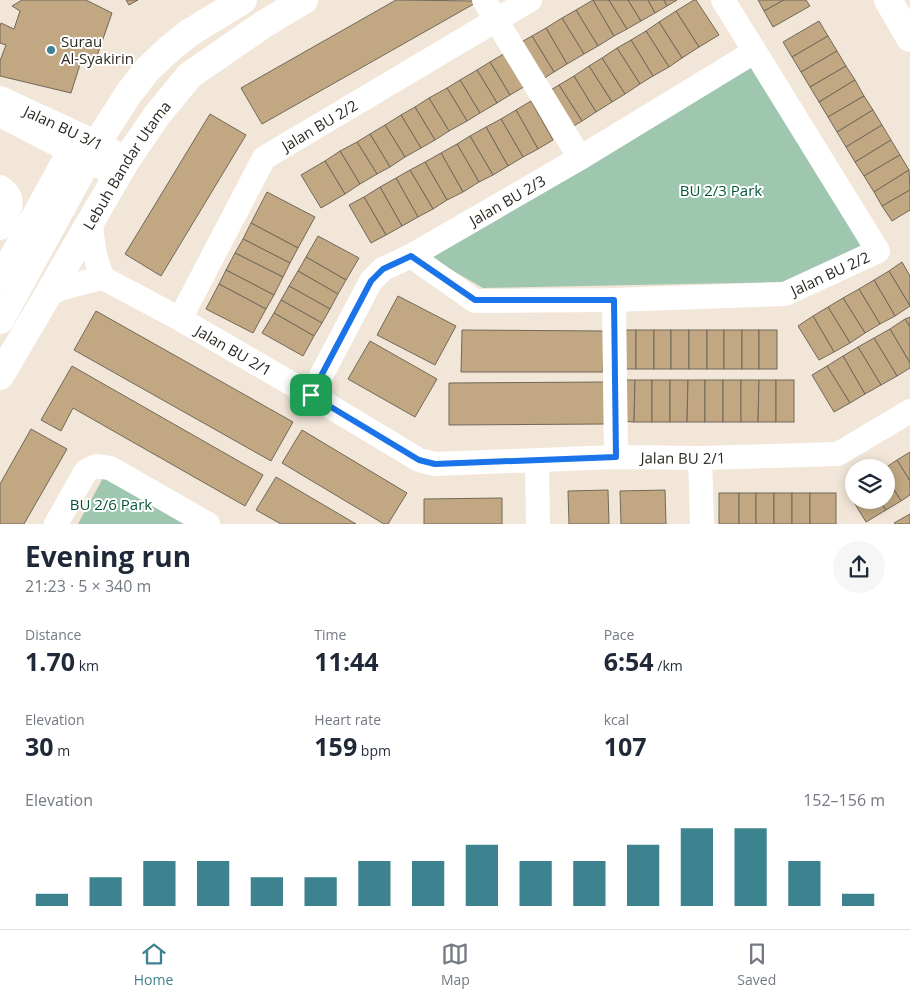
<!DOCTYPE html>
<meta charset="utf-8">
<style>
:root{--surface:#fff;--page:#f6f6f7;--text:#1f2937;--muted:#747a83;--line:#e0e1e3;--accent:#3d828f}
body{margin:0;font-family:"Open Sans",sans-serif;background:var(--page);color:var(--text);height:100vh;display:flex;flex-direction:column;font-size:19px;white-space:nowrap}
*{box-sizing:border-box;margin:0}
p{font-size:16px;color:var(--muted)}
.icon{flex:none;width:28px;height:28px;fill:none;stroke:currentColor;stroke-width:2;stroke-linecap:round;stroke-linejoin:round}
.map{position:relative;height:524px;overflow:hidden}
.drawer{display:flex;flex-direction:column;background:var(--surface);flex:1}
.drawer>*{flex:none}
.buttons{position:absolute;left:845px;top:459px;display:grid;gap:10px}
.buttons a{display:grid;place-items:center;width:50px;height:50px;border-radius:50%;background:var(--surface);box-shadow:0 2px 12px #0003;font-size:25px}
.pin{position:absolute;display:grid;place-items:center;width:42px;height:42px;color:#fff;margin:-21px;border-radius:10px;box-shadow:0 2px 8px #0006}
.round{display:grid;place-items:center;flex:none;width:52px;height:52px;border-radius:26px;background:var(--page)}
.summary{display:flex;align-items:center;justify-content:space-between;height:85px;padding:0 25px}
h1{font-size:28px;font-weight:700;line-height:38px}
.stats{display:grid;grid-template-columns:repeat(3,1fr);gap:8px;height:85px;padding:5px 25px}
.stats div{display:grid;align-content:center}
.stats b{font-size:25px;font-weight:700}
.stats small{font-size:14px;font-weight:400}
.stats p{font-size:14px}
.chart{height:140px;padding:10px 25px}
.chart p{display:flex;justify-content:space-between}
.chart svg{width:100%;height:90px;margin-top:5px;stroke:var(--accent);stroke-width:6}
.dock{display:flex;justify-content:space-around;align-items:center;height:70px;border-top:1px solid var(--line);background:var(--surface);font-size:14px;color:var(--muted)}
.dock a{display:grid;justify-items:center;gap:2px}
.dock .selected{color:var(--accent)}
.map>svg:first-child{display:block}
.green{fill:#9fc7b0}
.building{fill:#c1a883;stroke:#71685a}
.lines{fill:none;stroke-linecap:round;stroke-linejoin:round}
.minor{stroke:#fff;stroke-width:24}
.major{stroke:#fff;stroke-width:28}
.route-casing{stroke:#fff;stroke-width:10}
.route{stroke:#1a73e8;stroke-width:6}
.poi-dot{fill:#3d828f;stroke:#fff;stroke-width:2}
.labels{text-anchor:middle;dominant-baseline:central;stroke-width:4;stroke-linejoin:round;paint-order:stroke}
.poi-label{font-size:15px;fill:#2c2822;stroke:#fff;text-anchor:start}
.street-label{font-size:15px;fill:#2c2822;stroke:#fff}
.park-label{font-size:15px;fill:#045537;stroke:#fff}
</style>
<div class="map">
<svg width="910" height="524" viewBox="0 0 910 524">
<rect width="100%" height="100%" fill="#f1e6d7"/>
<!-- green -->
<g class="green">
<polygon points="753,61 866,244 790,282 483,288 431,258"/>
<polygon points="103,478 188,524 78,524"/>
</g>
<!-- building -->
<g class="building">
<polygon points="22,0 86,0 112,13 96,59 83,55 71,93 0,76 0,61 6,45 0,43 0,26 1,23 14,29 20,11 12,6"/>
<polygon points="126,0 138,0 129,5"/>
<polygon points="396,0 479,1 262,124 241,88"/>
<polygon points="593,0 614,36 598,46 576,10"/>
<polygon points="593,0 609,0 627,29 614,36"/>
<polygon points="609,0 628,0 641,21 627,29"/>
<polygon points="628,0 648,0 655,13 641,21"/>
<polygon points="648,0 664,0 667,6 655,13"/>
<polygon points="664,0 677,0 667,6"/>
<polygon points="694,0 696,0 719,35 699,47 676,11"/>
<polygon points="758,0 784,0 764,11"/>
<polygon points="784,0 806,0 810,6 773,27 764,11"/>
<polygon points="576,10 598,46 584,54 562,18"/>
<polygon points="676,11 699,47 682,58 659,22"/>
<polygon points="562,18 584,54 567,64 546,28"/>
<polygon points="819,21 828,36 792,57 783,42"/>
<polygon points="659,22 682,58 669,67 646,31"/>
<polygon points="546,28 567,64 554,72 532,36"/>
<polygon points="646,31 669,67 653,76 631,40"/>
<polygon points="532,36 554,72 538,82 516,45"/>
<polygon points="828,36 837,51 801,72 792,57"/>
<polygon points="631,40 653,76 640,84 617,48"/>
<polygon points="617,48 640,84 625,94 602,58"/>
<polygon points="837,51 846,66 810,87 801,72"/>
<polygon points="507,52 527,85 510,95 490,62"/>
<polygon points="602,58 625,94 612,102 589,66"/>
<polygon points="490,62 510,95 497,103 477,70"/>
<polygon points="589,66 612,102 596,112 574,76"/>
<polygon points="846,66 855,80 819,102 810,87"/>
<polygon points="477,70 497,103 480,113 460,80"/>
<polygon points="574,76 596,112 582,121 559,85"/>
<polygon points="460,80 480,113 467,121 447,88"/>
<polygon points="855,80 864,96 828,117 819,102"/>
<polygon points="559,85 582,121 567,130 544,94"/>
<polygon points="447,88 467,121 449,131 429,98"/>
<polygon points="864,96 873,110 837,132 828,117"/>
<polygon points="429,98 449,131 435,140 415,107"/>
<polygon points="531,101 553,140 538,149 516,110"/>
<polygon points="415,107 435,140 421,148 401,115"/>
<polygon points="516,110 538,149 523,157 501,119"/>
<polygon points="873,110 882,125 846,147 837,132"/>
<polygon points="210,114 246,135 161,276 125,254"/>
<polygon points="401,115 421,148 405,157 385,125"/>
<polygon points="501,119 523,157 508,166 486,127"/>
<polygon points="385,125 405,157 390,167 370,134"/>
<polygon points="882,125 891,140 855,162 846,147"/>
<polygon points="486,127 508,166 493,175 470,136"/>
<polygon points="370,134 390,167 377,174 357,142"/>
<polygon points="470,136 493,175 479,182 457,144"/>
<polygon points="891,140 900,155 864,176 855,162"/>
<polygon points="357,142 377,174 360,184 340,151"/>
<polygon points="457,144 479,182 463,192 441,153"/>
<polygon points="340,151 360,184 345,194 325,161"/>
<polygon points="441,153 463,192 447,200 425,162"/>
<polygon points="900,155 909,170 874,192 864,176"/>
<polygon points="325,161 345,194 321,208 301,175"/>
<polygon points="425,162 447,200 433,209 410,170"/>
<polygon points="410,170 433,209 418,217 396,178"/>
<polygon points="909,170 910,190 882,206 874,192"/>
<polygon points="396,178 418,217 402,226 380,187"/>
<polygon points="380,187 402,226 386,235 364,197"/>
<polygon points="910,190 910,210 892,221 882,206"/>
<polygon points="267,192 315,217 298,248 251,223"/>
<polygon points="364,197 386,235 371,243 349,205"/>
<polygon points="251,223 298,248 290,263 243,239"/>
<polygon points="318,236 359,258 346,280 306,257"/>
<polygon points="243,239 290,263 283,277 235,253"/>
<polygon points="235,253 283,277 274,295 226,270"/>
<polygon points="306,257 346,280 338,294 298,271"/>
<polygon points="902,262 910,276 910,306 889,271"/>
<polygon points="226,270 274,295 266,309 219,284"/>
<polygon points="298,271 338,294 330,309 289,286"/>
<polygon points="889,271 910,306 895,316 874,280"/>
<polygon points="874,280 895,316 880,324 859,289"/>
<polygon points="219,284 266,309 253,333 206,309"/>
<polygon points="289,286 330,309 322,323 281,300"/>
<polygon points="859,289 880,324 865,333 843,298"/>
<polygon points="398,296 456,326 435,365 377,335"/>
<polygon points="843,298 865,333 850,343 828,307"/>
<polygon points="281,300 322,323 314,336 274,313"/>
<polygon points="828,307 850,343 834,352 813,316"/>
<polygon points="96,311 293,422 271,461 74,350"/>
<polygon points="274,313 314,336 303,356 262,333"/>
<polygon points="813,316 834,352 819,360 798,326"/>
<polygon points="910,317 910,327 905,319"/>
<polygon points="905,319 910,327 910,363 890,329"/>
<polygon points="890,329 910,363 910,368 897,376 874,338"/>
<polygon points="462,330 604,331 603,372 461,372"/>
<rect x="618" y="330" width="18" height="39"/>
<rect x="636" y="330" width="18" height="39"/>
<rect x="654" y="330" width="17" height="39"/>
<rect x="671" y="330" width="18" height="39"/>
<rect x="689" y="330" width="18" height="39"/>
<rect x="707" y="330" width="17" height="39"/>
<rect x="724" y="330" width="18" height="39"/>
<rect x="742" y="330" width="17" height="39"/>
<rect x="759" y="330" width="18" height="39"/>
<polygon points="874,338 897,376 881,385 858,347"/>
<polygon points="370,341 437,379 415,417 348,379"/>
<polygon points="858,347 881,385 865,394 843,356"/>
<polygon points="843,356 865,394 850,403 827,366"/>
<polygon points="72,366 263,475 245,506 73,408 61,431 41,420"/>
<polygon points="827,366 850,403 834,412 812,375"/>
<polygon points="617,380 635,380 634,422 617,421"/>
<polygon points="635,380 652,380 652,422 634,422"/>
<rect x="652" y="380" width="18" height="42"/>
<polygon points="670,380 688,380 687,422 670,422"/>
<polygon points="688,380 705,380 705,422 687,422"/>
<rect x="705" y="380" width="18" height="42"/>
<rect x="723" y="380" width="18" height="42"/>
<polygon points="741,380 759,380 758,422 741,422"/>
<polygon points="759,380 776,380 776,422 758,422"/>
<rect x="776" y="380" width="18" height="42"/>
<polygon points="605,382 605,424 449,425 449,383"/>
<polygon points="31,429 67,449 24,524 0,524 0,484"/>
<polygon points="302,430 407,493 388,524 384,524 282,463"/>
<polygon points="910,452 910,481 897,460"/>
<polygon points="897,460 910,481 910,495 901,501 886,477 886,468 885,468"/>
<polygon points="276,477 356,524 281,524 256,510"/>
<polygon points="886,477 901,501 886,510 879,500 886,500"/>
<polygon points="854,487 854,500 879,500 886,510 866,522 847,491"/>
<polygon points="608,490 609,524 569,524 568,491"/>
<polygon points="665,490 666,524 621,524 620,491"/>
<rect x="719" y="493" width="20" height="31"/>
<rect x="739" y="493" width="17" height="31"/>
<rect x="756" y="493" width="18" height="31"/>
<rect x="774" y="493" width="18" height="31"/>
<rect x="792" y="493" width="18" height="31"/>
<rect x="810" y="493" width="26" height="31"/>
<polygon points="502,498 502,524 424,524 424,499"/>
<polygon points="910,514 910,524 895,524 894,523"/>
</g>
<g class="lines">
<!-- minor -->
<g class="minor">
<polyline points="484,0 580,158"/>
<path id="s1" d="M0,98l97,45 30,16"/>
<polyline points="0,115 118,176"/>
<path d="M0,187c19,13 9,25 0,41"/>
<path id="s2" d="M91,223c2,21 3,36 12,55l77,41 131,76 108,65 16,4 181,-7 84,1 138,-4 72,-43"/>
<path id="s3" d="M411,256l64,45 139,-1 171,-6 93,-43 -155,-251"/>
<polyline points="0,277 69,151"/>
<path d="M49,293c18,-7 35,-11 54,-15"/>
<polyline points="614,300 616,457"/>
<path id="s4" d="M180,319l84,-161 266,-158"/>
<path id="s5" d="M311,395l60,-114 12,-12 28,-13 169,-98 174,-106"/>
<polyline points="700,458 702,524"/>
<polyline points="537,460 538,524"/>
<polyline points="56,524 86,471 96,466 110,468 208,524"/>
</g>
<!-- major -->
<g class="major">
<polyline points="888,0 910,38"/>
<polyline points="0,320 97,143 129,93 147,70 168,50 189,33 243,0"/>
<path id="s6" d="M0,376l49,-83 78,-134 30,-44 33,-40 74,-51 40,-24"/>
</g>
</g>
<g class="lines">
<defs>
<polygon id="route" points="411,256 475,300 614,300 616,457 435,464 419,460 311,395 371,281 383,269"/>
</defs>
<!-- route casing -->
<use href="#route" class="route-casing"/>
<!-- route -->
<use href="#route" class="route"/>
</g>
<!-- markers -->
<circle class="poi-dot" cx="51" cy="50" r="5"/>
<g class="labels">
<!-- poi labels -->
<g class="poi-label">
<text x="61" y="41">Surau<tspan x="61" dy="17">Al-Syakirin</tspan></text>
</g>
<!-- street labels -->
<g class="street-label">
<text stroke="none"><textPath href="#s4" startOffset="246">Jalan BU 2/2</textPath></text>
<text stroke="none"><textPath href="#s1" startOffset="70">Jalan BU 3/1</textPath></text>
<text stroke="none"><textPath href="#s6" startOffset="246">Lebuh Bandar Utama</textPath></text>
<text stroke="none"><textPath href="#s5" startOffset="288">Jalan BU 2/3</textPath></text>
<text stroke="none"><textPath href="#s3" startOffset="438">Jalan BU 2/2</textPath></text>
<text stroke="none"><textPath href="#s2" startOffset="206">Jalan BU 2/1</textPath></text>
<text stroke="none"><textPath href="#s2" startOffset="686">Jalan BU 2/1</textPath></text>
</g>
<!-- park labels -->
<g class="park-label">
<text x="721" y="190">BU 2/3 Park</text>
<text x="111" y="504">BU 2/6 Park</text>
</g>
</g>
</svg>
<div class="buttons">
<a><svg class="icon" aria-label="layers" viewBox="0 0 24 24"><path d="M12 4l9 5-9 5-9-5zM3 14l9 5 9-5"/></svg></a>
</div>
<div class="pin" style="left:311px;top:395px;background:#1e9e55"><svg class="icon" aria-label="arrive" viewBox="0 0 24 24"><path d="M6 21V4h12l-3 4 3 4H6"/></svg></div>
</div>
<section class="drawer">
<div class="summary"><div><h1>Evening run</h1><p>21:23 · 5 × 340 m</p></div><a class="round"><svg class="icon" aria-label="share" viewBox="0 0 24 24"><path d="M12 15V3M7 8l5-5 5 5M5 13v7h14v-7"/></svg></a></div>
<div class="stats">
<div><p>Distance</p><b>1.70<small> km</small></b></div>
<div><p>Time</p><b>11:44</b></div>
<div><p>Pace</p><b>6:54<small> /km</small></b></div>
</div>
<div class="stats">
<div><p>Elevation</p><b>30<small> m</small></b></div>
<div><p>Heart rate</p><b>159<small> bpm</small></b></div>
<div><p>kcal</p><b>107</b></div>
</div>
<div class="chart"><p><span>Elevation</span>152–156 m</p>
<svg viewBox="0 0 160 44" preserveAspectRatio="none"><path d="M5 44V38M15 44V30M25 44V22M35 44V22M45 44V30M55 44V30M65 44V22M75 44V22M85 44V14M95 44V22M105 44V22M115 44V14M125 44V6M135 44V6M145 44V22M155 44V38"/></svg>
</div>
</section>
<nav class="dock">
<a class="selected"><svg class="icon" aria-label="home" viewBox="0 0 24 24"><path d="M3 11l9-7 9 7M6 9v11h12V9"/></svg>Home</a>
<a><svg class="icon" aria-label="map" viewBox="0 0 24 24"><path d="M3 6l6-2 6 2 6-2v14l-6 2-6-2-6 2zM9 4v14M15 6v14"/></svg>Map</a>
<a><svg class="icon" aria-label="saved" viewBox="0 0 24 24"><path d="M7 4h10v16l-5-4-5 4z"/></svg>Saved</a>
</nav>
